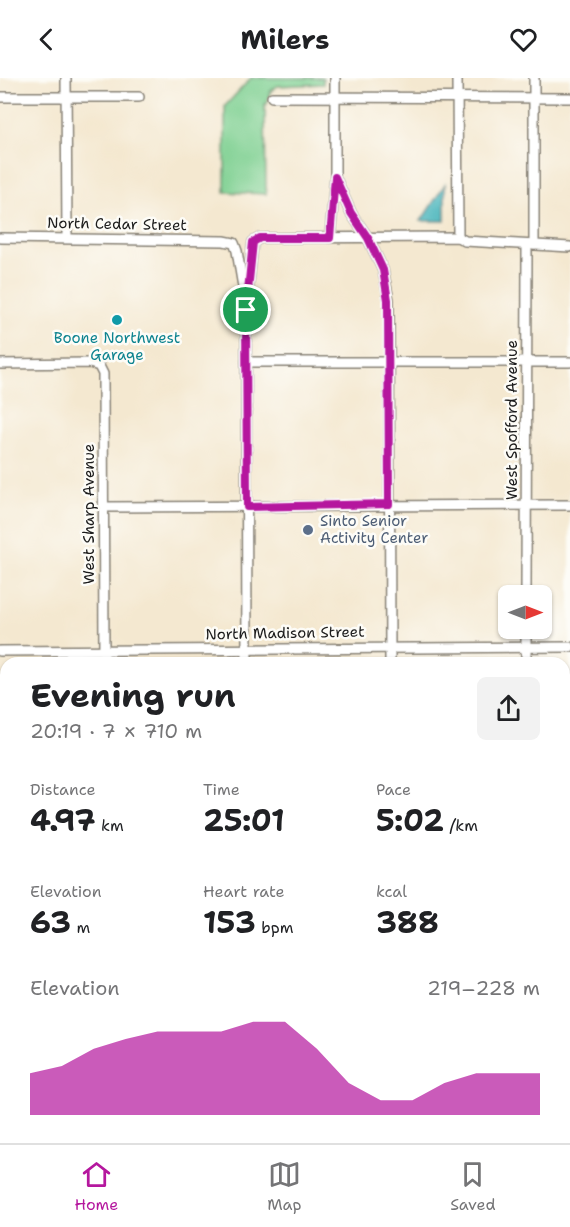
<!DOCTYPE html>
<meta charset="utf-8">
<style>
:root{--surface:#fff;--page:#f2f2f2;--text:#202124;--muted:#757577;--line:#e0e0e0;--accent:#b5179e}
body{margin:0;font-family:"Shantell Sans",sans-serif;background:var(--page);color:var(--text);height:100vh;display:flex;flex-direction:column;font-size:22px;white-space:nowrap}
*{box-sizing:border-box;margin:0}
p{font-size:20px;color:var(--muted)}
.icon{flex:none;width:33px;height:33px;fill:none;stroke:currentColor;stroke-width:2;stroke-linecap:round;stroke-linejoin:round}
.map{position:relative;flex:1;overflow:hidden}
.details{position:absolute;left:0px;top:579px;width:570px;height:486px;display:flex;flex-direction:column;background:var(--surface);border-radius:18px 18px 0 0;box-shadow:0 2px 4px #0004}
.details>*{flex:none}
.needle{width:39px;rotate:90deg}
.controls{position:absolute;left:498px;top:507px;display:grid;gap:12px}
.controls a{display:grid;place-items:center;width:54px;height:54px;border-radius:9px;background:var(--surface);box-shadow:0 2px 4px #0004;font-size:30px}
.pin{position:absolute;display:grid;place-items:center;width:51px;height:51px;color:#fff;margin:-26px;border:3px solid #fff;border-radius:50%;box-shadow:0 2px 6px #0007}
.round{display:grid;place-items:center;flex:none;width:63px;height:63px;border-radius:9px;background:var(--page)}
.overview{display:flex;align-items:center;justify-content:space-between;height:102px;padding:0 30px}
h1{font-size:33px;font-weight:700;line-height:45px}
.figures{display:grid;grid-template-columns:repeat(3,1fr);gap:9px;height:102px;padding:6px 30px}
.figures div{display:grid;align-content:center}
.figures b{font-size:30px;font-weight:700}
.figures small{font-size:16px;font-weight:400}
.figures p{font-size:16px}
.chart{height:168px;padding:12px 30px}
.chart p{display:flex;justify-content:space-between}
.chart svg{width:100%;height:108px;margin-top:6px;fill:var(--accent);opacity:.7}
header{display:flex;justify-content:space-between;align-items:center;height:78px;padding:0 30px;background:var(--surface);font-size:27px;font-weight:700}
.tab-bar{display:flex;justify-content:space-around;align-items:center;height:84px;border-top:2px solid var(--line);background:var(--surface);font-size:16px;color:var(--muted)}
.tab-bar a{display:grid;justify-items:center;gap:3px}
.tab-bar .on{color:var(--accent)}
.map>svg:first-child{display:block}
.green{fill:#7fd092;stroke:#4e7657;stroke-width:1.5}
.water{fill:#42b2ba;stroke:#2f676b;stroke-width:1.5}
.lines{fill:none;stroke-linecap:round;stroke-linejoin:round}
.minor-casing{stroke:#888276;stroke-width:12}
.major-casing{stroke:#888276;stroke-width:15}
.minor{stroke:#fff;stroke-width:9}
.major{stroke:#f7be88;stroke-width:12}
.route-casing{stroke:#fff;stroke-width:12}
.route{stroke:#b5179e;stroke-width:8}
.culture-dot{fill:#0f9aa8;stroke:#fdfcf7;stroke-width:2}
.service-dot{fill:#5c6f8a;stroke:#fdfcf7;stroke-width:2}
.labels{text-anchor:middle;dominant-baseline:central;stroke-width:5;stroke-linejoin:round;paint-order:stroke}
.street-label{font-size:15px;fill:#1c1c1c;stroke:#fdfcf7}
.culture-label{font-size:15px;fill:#0d838f;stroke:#fdfcf7}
.service-label{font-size:15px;fill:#4e5e75;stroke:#fdfcf7;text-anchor:start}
</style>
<header><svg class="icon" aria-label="back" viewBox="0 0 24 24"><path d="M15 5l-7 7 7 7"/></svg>Milers<svg class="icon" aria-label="heart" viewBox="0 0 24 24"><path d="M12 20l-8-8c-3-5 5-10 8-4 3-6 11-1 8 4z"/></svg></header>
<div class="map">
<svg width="570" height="1065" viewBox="0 0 570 1065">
<rect width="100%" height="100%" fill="#fdfcf7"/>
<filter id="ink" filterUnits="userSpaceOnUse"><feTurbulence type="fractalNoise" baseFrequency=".0167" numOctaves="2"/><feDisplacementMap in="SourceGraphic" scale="12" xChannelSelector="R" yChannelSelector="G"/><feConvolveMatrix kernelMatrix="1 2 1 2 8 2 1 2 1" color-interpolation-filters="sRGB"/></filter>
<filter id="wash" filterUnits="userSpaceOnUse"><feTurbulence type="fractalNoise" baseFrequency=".008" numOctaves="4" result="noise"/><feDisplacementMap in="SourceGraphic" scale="24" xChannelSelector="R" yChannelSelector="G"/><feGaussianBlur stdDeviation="1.35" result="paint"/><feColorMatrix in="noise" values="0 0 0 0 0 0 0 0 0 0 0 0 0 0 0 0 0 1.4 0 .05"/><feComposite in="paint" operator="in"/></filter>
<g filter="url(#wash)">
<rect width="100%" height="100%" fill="#f4e8d0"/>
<!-- green -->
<polygon class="green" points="251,0 323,0 323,6 277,8 270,14 267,26 265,26 266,116 225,114 225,28"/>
<!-- water -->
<polygon class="water" points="445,106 445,143 421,143"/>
</g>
<g filter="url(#ink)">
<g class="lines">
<defs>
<g id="minor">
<polyline points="66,0 67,160"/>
<polyline points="457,0 458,159"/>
<polyline points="534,0 534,167"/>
<polyline points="0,19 139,19"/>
<polyline points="272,19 570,20"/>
<polyline points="335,99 351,135 368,160 383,192 389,222 390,585"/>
<polyline points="0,160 224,163 234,165 237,173 244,215"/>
<polyline points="330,160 335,99 335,0"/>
<polyline points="246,284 570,284"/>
<polyline points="0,286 90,285 99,288 103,296 104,585"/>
<polyline points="104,429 570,427"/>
<polyline points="526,518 527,167"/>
<polyline points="0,573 570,569"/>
<polyline points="247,585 246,232 253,164 260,160 458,159 465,163 570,169"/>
<polyline points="526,585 526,550"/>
<polyline points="564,857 570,857"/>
<polyline points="0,860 6,860"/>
<polyline points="564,999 570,999"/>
<polyline points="0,1001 6,1001"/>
<polyline points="251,1059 252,1065"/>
<polyline points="396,1059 397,1065"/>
<polyline points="109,1065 109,1059"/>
<polyline points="525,1065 525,1059"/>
</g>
<g id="major">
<polyline points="564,713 570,713"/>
<polyline points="0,716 6,716"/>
</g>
</defs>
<!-- minor casing -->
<use href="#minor" class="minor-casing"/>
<!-- major casing -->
<use href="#major" class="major-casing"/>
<!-- minor -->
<use href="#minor" class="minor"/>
<!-- major -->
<use href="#major" class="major"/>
</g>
</g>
<g class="lines" filter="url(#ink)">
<defs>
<polygon id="route" points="335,99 351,135 368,160 383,192 388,222 389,426 247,429 246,232 253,164 260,160 330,160"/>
</defs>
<!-- route casing -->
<use href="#route" class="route-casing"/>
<!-- route -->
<use href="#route" class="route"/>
</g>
<!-- markers -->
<circle class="culture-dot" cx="117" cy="242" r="6"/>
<circle class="service-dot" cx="308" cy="452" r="6"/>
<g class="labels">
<!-- street labels -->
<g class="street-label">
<text transform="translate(117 146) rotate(1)">North Cedar Street</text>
<text transform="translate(512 342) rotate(-90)">West Spofford Avenue</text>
<text transform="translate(89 436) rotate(-90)">West Sharp Avenue</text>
<text transform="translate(285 555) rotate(-1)">North Madison Street</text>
</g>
<!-- culture labels -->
<g class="culture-label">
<text x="117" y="260">Boone Northwest<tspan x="117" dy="17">Garage</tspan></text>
</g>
<!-- service labels -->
<g class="service-label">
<text x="320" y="443">Sinto Senior<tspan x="320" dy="17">Activity Center</tspan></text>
</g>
</g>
</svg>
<div class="controls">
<a><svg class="needle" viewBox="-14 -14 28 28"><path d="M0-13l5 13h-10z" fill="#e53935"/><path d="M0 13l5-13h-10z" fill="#757577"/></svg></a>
</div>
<div class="pin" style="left:246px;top:232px;background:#1e9e55"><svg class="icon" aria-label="arrive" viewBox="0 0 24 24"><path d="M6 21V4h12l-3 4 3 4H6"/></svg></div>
<section class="details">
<div class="overview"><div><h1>Evening run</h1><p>20:19 · 7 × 710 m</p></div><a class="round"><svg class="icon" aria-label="share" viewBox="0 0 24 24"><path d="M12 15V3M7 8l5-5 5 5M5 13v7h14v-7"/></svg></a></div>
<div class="figures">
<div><p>Distance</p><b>4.97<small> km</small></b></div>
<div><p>Time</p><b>25:01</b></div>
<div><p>Pace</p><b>5:02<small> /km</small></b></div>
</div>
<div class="figures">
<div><p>Elevation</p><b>63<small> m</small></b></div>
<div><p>Heart rate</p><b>153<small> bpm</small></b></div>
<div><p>kcal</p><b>388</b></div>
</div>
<div class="chart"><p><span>Elevation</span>219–228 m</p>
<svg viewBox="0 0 160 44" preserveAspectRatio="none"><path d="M0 44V27L10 24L20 17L30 13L40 10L50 10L60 10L70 6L80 6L90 17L100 31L110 38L120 38L130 31L140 27L150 27L160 27V44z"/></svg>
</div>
</section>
</div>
<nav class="tab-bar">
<a class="on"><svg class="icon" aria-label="home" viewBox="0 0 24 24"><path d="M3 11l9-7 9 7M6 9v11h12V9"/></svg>Home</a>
<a><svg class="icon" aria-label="map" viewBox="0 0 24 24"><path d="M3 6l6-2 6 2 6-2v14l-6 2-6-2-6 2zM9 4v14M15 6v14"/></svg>Map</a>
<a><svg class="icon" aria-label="saved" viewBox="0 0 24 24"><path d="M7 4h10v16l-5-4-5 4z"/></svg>Saved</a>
</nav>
